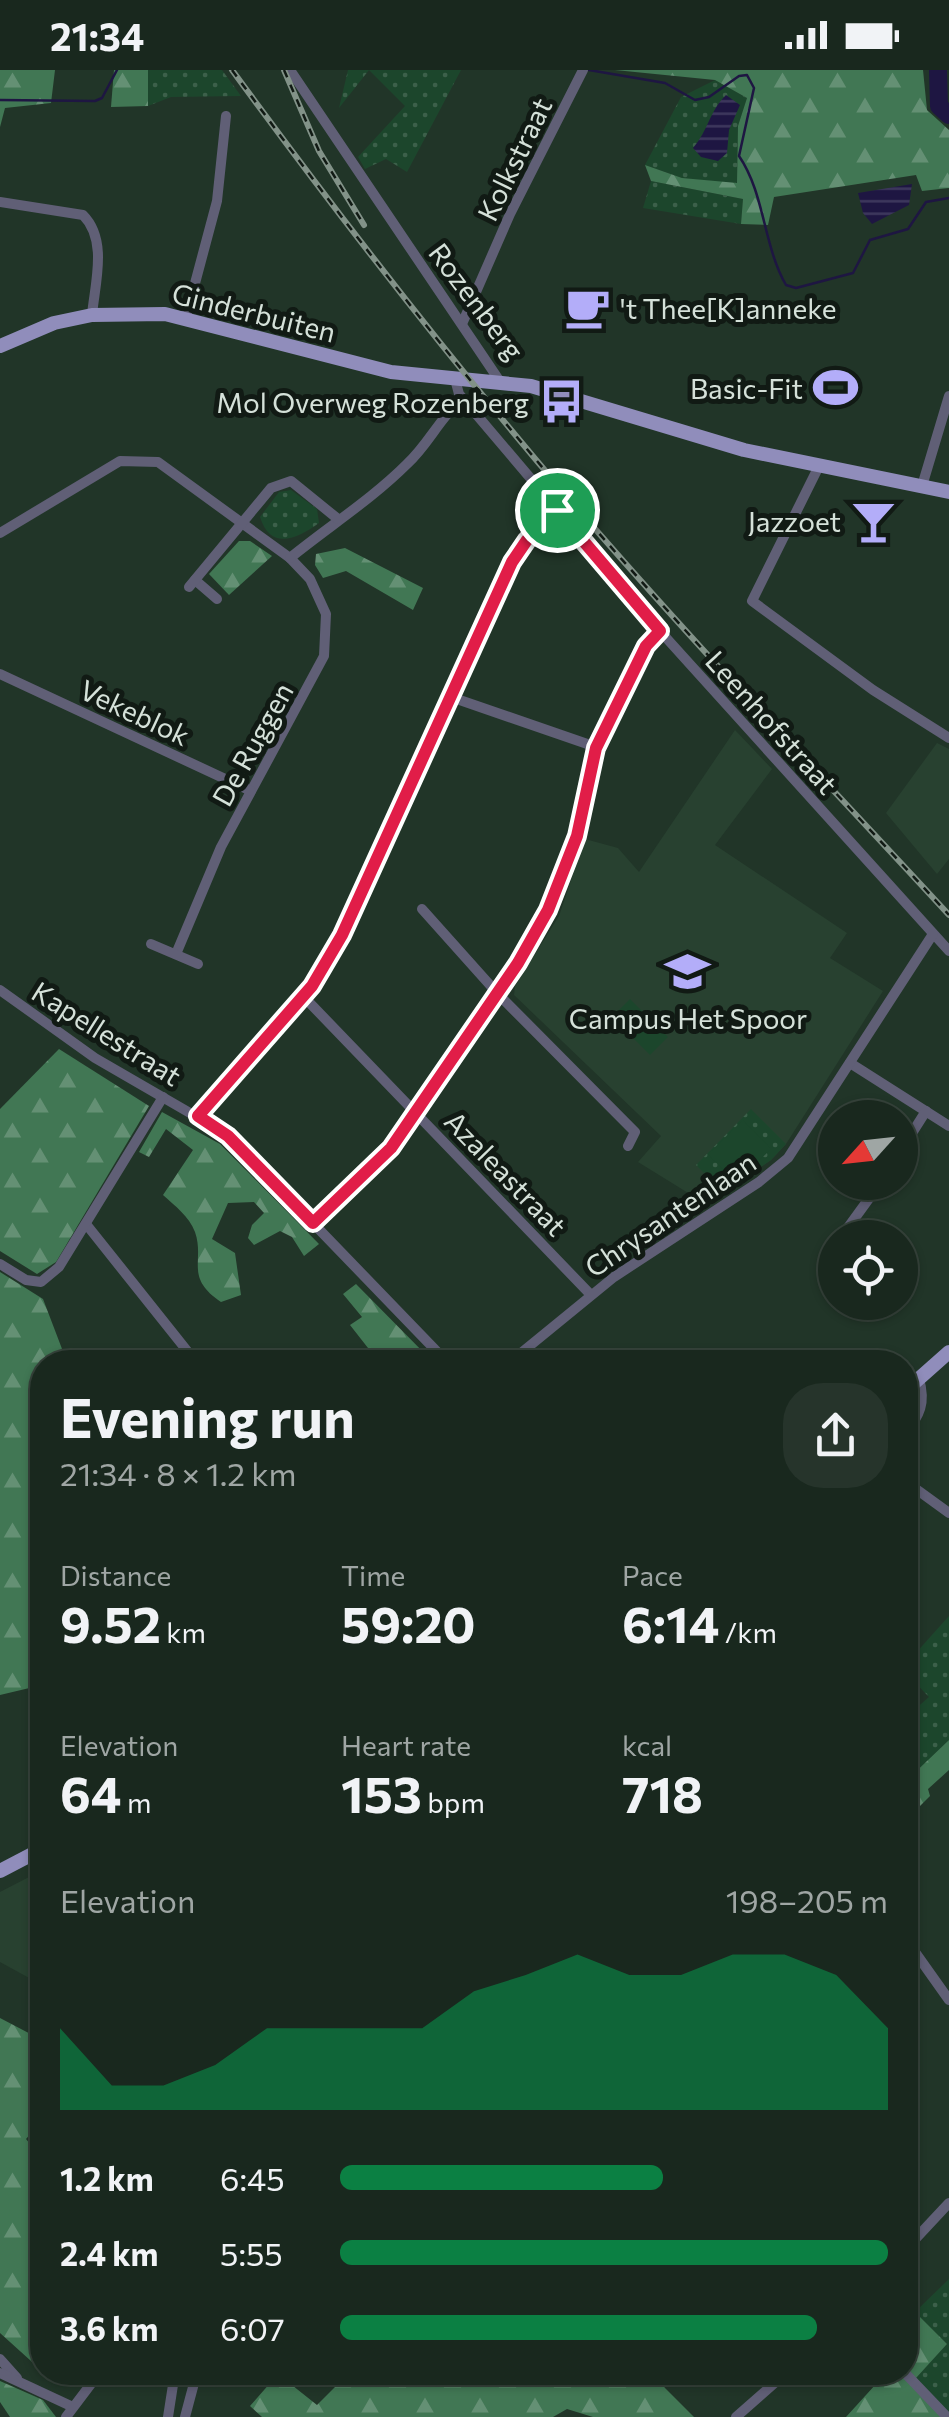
<!DOCTYPE html>
<meta charset="utf-8">
<style>
:root{--surface:#19281e;--page:#26342b;--text:#f1f3f6;--muted:#9fa6a4;--line:#37443c;--accent:#0b8043}
body{margin:0;font-family:Commissioner,sans-serif;background:var(--page);color:var(--text);height:100vh;display:flex;flex-direction:column;font-size:38px;white-space:nowrap}
*{box-sizing:border-box;margin:0}
p{font-size:32px;color:var(--muted)}
.icon{flex:none;width:55px;height:55px;fill:none;stroke:currentColor;stroke-width:2;stroke-linecap:round;stroke-linejoin:round}
.map{position:relative;flex:1;overflow:hidden}
.sheet{position:absolute;left:30px;top:1280px;width:888px;height:1035px;display:flex;flex-direction:column;background:var(--surface);border-radius:40px;box-shadow:0 2px 8px #0004,0 0 0 2px var(--line)}
.sheet>*{flex:none}
.needle{width:65px;rotate:243deg}
.controls{position:absolute;left:818px;top:1030px;display:grid;gap:20px}
.controls a{display:grid;place-items:center;width:100px;height:100px;border-radius:50%;background:var(--surface);box-shadow:0 2px 8px #0004,0 0 0 2px var(--line);font-size:50px}
.pin{position:absolute;display:grid;place-items:center;width:85px;height:85px;color:#fff;margin:-42px;border:5px solid #fff;border-radius:50%;box-shadow:0 2px 10px #0007}
.round{display:grid;place-items:center;flex:none;width:105px;height:105px;border-radius:40px;background:var(--page)}
.overview{display:flex;align-items:center;justify-content:space-between;height:170px;padding:0 30px}
h1{font-size:55px;font-weight:700;line-height:75px}
.metrics{display:grid;grid-template-columns:repeat(3,1fr);gap:15px;height:170px;padding:10px 30px}
.metrics div{display:grid;align-content:center}
.metrics b{font-size:50px;font-weight:700}
.metrics small{font-size:28px;font-weight:400}
.metrics p{font-size:28px}
.chart{height:280px;padding:20px 30px}
.chart p{display:flex;justify-content:space-between}
.chart svg{width:100%;height:180px;margin-top:10px;fill:var(--accent);opacity:.7}
ul{padding:0 30px;list-style:none;font-size:32px}
li{display:grid;grid-template-columns:160px 120px 1fr;align-items:center;height:75px}
li i{height:25px;border-radius:12px;background:var(--accent)}
.status{display:flex;justify-content:space-between;align-items:center;height:70px;padding:0 50px;background:var(--surface);direction:ltr}
.status svg{height:28px;fill:currentColor}
.map>svg:first-child{display:block}
.built{fill:#284130}
.grass{fill:url(#grass-dots)}
.forest{fill:url(#forest-firs)}
.pitch{fill:#1c462c}
.water{fill:url(#water-rules)}
.lines{fill:none;stroke-linecap:round;stroke-linejoin:round}
.stream{stroke:#1e1642;stroke-width:2.5}
.river{stroke:#1e1642;stroke-width:18}
.minor{stroke:#605f76;stroke-width:10}
.major{stroke:#908dbb;stroke-width:14}
.rail-casing{stroke:#829288;stroke-width:6}
.rail{stroke:#111a14;stroke-width:2.5;stroke-dasharray:8;stroke-linecap:butt}
.route-casing{stroke:#fff;stroke-width:20}
.route{stroke:#e11d48;stroke-width:12}
.labels{text-anchor:middle;dominant-baseline:central;stroke-width:10;stroke-linejoin:round;paint-order:stroke}
.street-label{font-size:28px;fill:#d5e1d9;stroke:#111a14}
.poi-label{font-size:28px;fill:#d5e1d9;stroke:#111a14;text-anchor:end}
</style>
<div class="status"><b>21:34</b><svg viewBox="0 0 49 12"><path d="M0 12V9h3v3zM5 12V6h3v6zM10 12V3h3v9zM15 12V0h3v12zM26 1h20v11H26zM47 4h2v5h-2z"/></svg></div>
<div class="map">
<svg width="949" height="2347" viewBox="0 0 949 2347">
<defs>
<pattern id="grass-dots" width="8" height="8" patternUnits="userSpaceOnUse" patternTransform="scale(2.5)"><rect width="8" height="8" fill="#1c462c"/><path d="M2 2h.1M6 6h.1" fill="none" stroke="#3c604a" stroke-width="1.8" stroke-linecap="round"/></pattern>
<pattern id="forest-firs" width="22" height="20" patternUnits="userSpaceOnUse" patternTransform="scale(2.5)"><rect width="22" height="20" fill="#417754"/><path d="M5 1l3.5 6h-7zM16 11l3.5 6h-7z" fill="#649074"/></pattern>
<pattern id="water-rules" width="6" height="5" patternUnits="userSpaceOnUse" patternTransform="scale(2.5)"><rect width="6" height="5" fill="#1e1642"/><path d="M0 2.5h6" fill="none" stroke="#3e385d"/></pattern>
</defs>
<rect width="100%" height="100%" fill="#213528"/>
<!-- built -->
<g class="built">
<polygon points="735,660 772,699 715,775 847,863 830,888 883,921 786,1074 771,1090 706,1134 638,1092 661,1066 514,925 515,916 559,846 585,769 618,778 639,802"/>
<polygon points="937,673 949,679 949,789 937,804 886,743"/>
<polygon points="29,1807 42,1831 42,1915 0,1892 0,1822"/>
</g>
<!-- grass -->
<g class="grass">
<polygon points="146,0 222,0 241,26 171,27 148,36"/>
<polygon points="348,0 461,0 407,102 386,89 365,99 358,87 405,36 369,0 339,38"/>
<polygon points="715,10 747,28 738,56 737,114 682,108 645,95 681,27"/>
<polygon points="651,111 743,129 741,154 643,138"/>
<path d="M291,420l26,19 2,14c-21,15 -48,29 -59,-6l19,-25z"/>
<polygon points="751,1039 786,1074 771,1090 732,1117 726,1113 719,1118 696,1095"/>
<polygon points="949,1546 949,1670 905,1712 905,1648 929,1627 905,1602 905,1595"/>
<polygon points="949,2209 949,2344 916,2308 947,2274 915,2242"/>
</g>
<!-- forest -->
<g class="forest">
<polygon points="0,0 55,0 51,33 5,38 0,57"/>
<polygon points="114,0 148,0 148,36 111,37"/>
<polygon points="615,0 923,0 927,40 949,60 949,118 922,121 916,105 774,127 768,155 741,154 743,129 651,111 645,95 682,108 737,113 738,56 747,28 715,10"/>
<polygon points="239,471 250,471 272,486 229,525 209,504"/>
<polygon points="345,478 423,518 413,540 346,501 323,508 315,495 316,484"/>
<polygon points="59,979 149,1036 56,1192 37,1204 0,1181 0,1039"/>
<path d="M162,1042l58,32 99,100 -15,12 -12,-19 -12,-6 -26,14 -6,-7 4,-13 12,-12 -10,-11 -26,1 -16,36 23,14 6,42 -20,7c-37,-25 -16,-41 -26,-70 -6,-16 -20,-26 -32,-37l30,-45 -27,-21 -17,28 -10,-5z"/>
<polygon points="0,1202 43,1229 67,1292 42,1292 42,1615 0,1625"/>
<polygon points="356,1214 433,1292 379,1292 350,1255 362,1247 343,1224"/>
<polygon points="949,1670 949,1700 928,1719 930,1726 914,1742 905,1732 905,1712"/>
<polygon points="0,1948 42,1970 42,2051 26,2069 42,2088 41,2300 0,2263"/>
<polygon points="915,2242 947,2274 916,2308 949,2347 846,2347 886,2303 905,2302 905,2253"/>
<polygon points="657,2302 654,2307 694,2347 593,2347 567,2339 553,2347 262,2347 250,2336 278,2304 317,2335 338,2314 324,2303"/>
<polygon points="0,2311 43,2330 56,2347 10,2347 0,2332"/>
</g>
<!-- pitch -->
<g class="pitch">
<polygon points="630,929 668,967 650,985 612,947"/>
<polygon points="743,1050 771,1079 736,1113 708,1084"/>
</g>
<!-- water -->
<g class="water">
<path d="M726,25l14,10 -11,25 -2,23 -9,8 -17,-4 -8,-9c15,-17 17,-38 33,-53z"/>
<polygon points="912,114 909,135 872,154 863,143 858,123"/>
</g>
<g class="lines">
<!-- stream -->
<g class="stream">
<path d="M589,0l76,13 30,17 14,-3 30,-21 8,-1 7,13 -15,68c26,38 24,89 47,129l10,3 57,-15 17,-33 38,-11 18,-27 23,-4"/>
<polyline points="0,30 95,31 102,28 117,0"/>
</g>
<!-- river -->
<polyline class="river" points="938,0 939,36 949,45"/>
<!-- minor -->
<g class="minor">
<polyline points="290,0 499,310"/>
<path d="M0,132l83,13c25,25 12,68 9,100"/>
<polyline points="186,247 217,131 226,46"/>
<polyline points="462,254 510,144 583,0"/>
<polyline points="455,309 459,324 660,561 949,881"/>
<polyline points="819,396 752,531 873,620 949,668"/>
<polyline points="922,416 949,326"/>
<polyline points="0,463 120,391 158,392 290,488 310,509 326,544 324,586 221,777 176,884"/>
<path d="M290,488c38,-31 82,-59 117,-94 22,-20 32,-46 56,-65"/>
<polyline points="195,510 217,529"/>
<polyline points="189,517 271,418 291,411 338,449"/>
<polyline points="0,604 251,721"/>
<polyline points="451,627 596,677"/>
<polyline points="422,839 498,924 635,1062 628,1076"/>
<polyline points="151,874 198,894"/>
<polyline points="0,920 95,988 228,1065 447,1292"/>
<polyline points="304,927 591,1225"/>
<polyline points="850,993 949,1056"/>
<polyline points="198,1046 313,915 342,865 512,492 527,470 557,440"/>
<polyline points="900,1082 926,1041"/>
<polyline points="313,1153 391,1079 519,893 548,841 577,766 596,677 646,576 660,561"/>
<polyline points="86,1154 196,1292"/>
<polyline points="844,1163 881,1112"/>
<polyline points="0,1194 26,1210 41,1212 59,1197 163,1027"/>
<polyline points="510,1292 614,1207 759,1112 788,1088 933,864"/>
<polyline points="905,1323 910,1334 909,1355"/>
<path d="M905,1364c15,-19 21,-31 14,-55"/>
<polyline points="905,1411 949,1443"/>
<polyline points="905,1868 949,1930"/>
<polyline points="905,2180 949,2133"/>
<polyline points="0,2289 17,2308"/>
<polyline points="904,2302 947,2347"/>
<polyline points="0,2303 73,2337"/>
<polyline points="66,2347 100,2302"/>
<polyline points="168,2347 175,2302"/>
<polyline points="185,2347 197,2302"/>
<polyline points="736,2347 787,2302"/>
</g>
<!-- major -->
<g class="major">
<polyline points="0,276 54,253 92,245 165,244 391,302 531,316 744,380 949,422"/>
<polyline points="905,1321 949,1282"/>
<polyline points="0,1801 42,1779"/>
</g>
<defs>
<g id="rail">
<path d="M232,0c106,145 216,287 333,424 123,144 255,281 384,421"/>
<polyline points="284,0 319,81 364,155"/>
</g>
</defs>
<!-- rail casing -->
<use href="#rail" class="rail-casing"/>
<!-- rail -->
<use href="#rail" class="rail"/>
</g>
<g class="lines">
<defs>
<polygon id="route" points="557,440 660,561 646,576 596,678 577,766 548,840 518,893 391,1078 313,1153 228,1066 198,1046 312,916 342,865 512,492 527,470"/>
</defs>
<!-- route casing -->
<use href="#route" class="route-casing"/>
<!-- route -->
<use href="#route" class="route"/>
</g>
<!-- icons -->
<defs>
<symbol id="cafe-bare" viewBox="-9 -9 18 18"><path d="M-5.5-4.5H6V0H3Q3 3.5 0 3.5H-2.5Q-5.5 3.5-5.5 0ZM3-3.2v2h1.7v-2ZM-6 4.5H4V6H-6Z" fill="#b3adf9" stroke="#111a14" stroke-width="2.5" paint-order="stroke"/></symbol>
<symbol id="stadium-bare" viewBox="-9 -9 18 18"><path d="M0-5a6.5 5 0 1 0 0 10a6.5 5 0 1 0 0-10ZM-3.5-1.8h7v3.6h-7Z" fill="#b3adf9" stroke="#111a14" stroke-width="2.5" paint-order="stroke"/></symbol>
<symbol id="bus-bare" viewBox="-9 -9 18 18"><path d="M-5-6H5V4H4V6H2V4H-2V6H-4V4H-5ZM-3.5-4V0h7V-4ZM-3.5 1.2v1.5H-2V1.2ZM2 1.2v1.5H3.5V1.2Z" fill="#b3adf9" stroke="#111a14" stroke-width="2.5" paint-order="stroke"/></symbol>
<symbol id="bar-bare" viewBox="-9 -9 18 18"><path d="M-6-5H6L.8 .8V4.5H3.5V6h-7V4.5H-.8V.8Z" fill="#b3adf9" stroke="#111a14" stroke-width="2.5" paint-order="stroke"/></symbol>
<symbol id="school-bare" viewBox="-9 -9 18 18"><path d="M0-5L7-2L0 1L-7-2ZM-4 1L0 2.5L4 1V4Q0 6-4 4Z" fill="#b3adf9" stroke="#111a14" stroke-width="2.5" paint-order="stroke"/></symbol>
</defs>
<g fill-rule="evenodd">
<use href="#cafe-bare" x="556" y="206" width="63" height="63"/>
<use href="#stadium-bare" x="804" y="286" width="63" height="63"/>
<use href="#bus-bare" x="530" y="300" width="63" height="63"/>
<use href="#bar-bare" x="842" y="420" width="63" height="63"/>
<use href="#school-bare" x="656" y="870" width="63" height="63"/>
</g>
<g class="labels">
<!-- street labels -->
<g class="street-label">
<text transform="translate(514 89) rotate(-64)">Kolkstraat</text>
<text transform="translate(477 231) rotate(53)">Rozenberg</text>
<text transform="translate(254 242) rotate(14)">Ginderbuiten</text>
<text transform="translate(135 642) rotate(25)">Vekeblok</text>
<text transform="translate(772 652) rotate(48)">Leenhofstraat</text>
<text transform="translate(252 674) rotate(-61)">De Ruggen</text>
<text transform="translate(107 963) rotate(32)">Kapellestraat</text>
<text transform="translate(506 1103) rotate(46)">Azaleastraat</text>
<text transform="translate(670 1144) rotate(-34)">Chrysantenlaan</text>
</g>
<!-- poi labels -->
<g class="poi-label">
<text x="620" y="238" text-anchor="start">'t Thee[K]anneke</text>
<text x="803" y="318">Basic-Fit</text>
<text x="529" y="332">Mol Overweg Rozenberg</text>
<text x="841" y="451">Jazzoet</text>
<text x="688" y="948" text-anchor="middle">Campus Het Spoor</text>
</g>
</g>
</svg>
<div class="controls">
<a><svg class="needle" viewBox="-14 -14 28 28"><path d="M0-13l5 13h-10z" fill="#e53935"/><path d="M0 13l5-13h-10z" fill="#9fa6a4"/></svg></a>
<a><svg class="icon" aria-label="locate" viewBox="0 0 24 24"><circle cx="12" cy="12" r="6"/><path d="M12 2v4M12 18v4M2 12h4M18 12h4"/></svg></a>
</div>
<div class="pin" style="left:557px;top:440px;background:#1e9e55"><svg class="icon" aria-label="arrive" viewBox="0 0 24 24"><path d="M6 21V4h12l-3 4 3 4H6"/></svg></div>
<section class="sheet">
<div class="overview"><div><h1>Evening run</h1><p>21:34 · 8 × 1.2 km</p></div><a class="round"><svg class="icon" aria-label="share" viewBox="0 0 24 24"><path d="M12 15V3M7 8l5-5 5 5M5 13v7h14v-7"/></svg></a></div>
<div class="metrics">
<div><p>Distance</p><b>9.52<small> km</small></b></div>
<div><p>Time</p><b>59:20</b></div>
<div><p>Pace</p><b>6:14<small> /km</small></b></div>
</div>
<div class="metrics">
<div><p>Elevation</p><b>64<small> m</small></b></div>
<div><p>Heart rate</p><b>153<small> bpm</small></b></div>
<div><p>kcal</p><b>718</b></div>
</div>
<div class="chart"><p><span>Elevation</span>198–205 m</p>
<svg viewBox="0 0 160 44" preserveAspectRatio="none"><path d="M0 44V24L10 38L20 38L30 33L40 24L50 24L60 24L70 24L80 15L90 11L100 6L110 11L120 11L130 6L140 6L150 11L160 24V44z"/></svg>
</div>
<ul>
<li><b>1.2 km</b>6:45<i style="width:59%"></i></li>
<li><b>2.4 km</b>5:55<i style="width:100%"></i></li>
<li><b>3.6 km</b>6:07<i style="width:87%"></i></li>
</ul>
</section>
</div>
